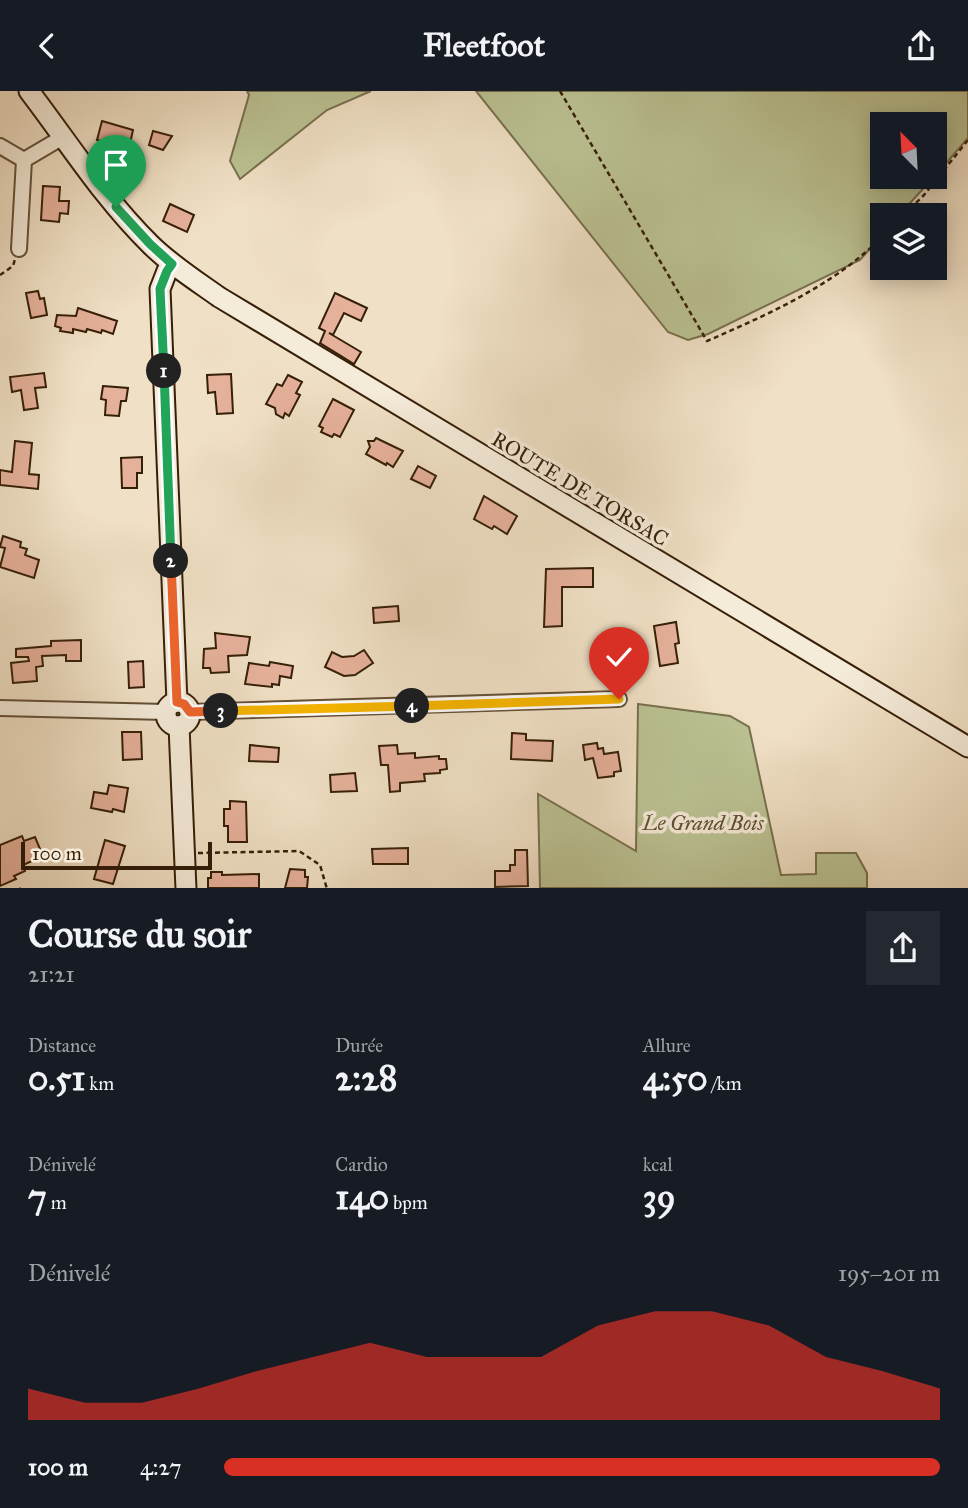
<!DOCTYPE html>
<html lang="fr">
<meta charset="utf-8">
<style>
:root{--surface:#171b24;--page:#242831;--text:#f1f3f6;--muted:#9ea1a6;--accent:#d93025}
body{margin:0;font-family:"IM FELL Great Primer",serif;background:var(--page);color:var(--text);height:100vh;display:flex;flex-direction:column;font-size:26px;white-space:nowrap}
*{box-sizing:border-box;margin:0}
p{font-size:23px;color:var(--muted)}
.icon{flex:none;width:38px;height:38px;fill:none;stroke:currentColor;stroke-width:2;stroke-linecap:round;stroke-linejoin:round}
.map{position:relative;height:797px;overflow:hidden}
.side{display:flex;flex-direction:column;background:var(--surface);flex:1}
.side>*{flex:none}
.needle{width:46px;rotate:336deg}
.fabs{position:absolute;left:870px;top:21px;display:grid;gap:14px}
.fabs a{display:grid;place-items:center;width:77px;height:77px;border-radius:0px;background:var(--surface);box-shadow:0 4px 18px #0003;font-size:35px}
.scale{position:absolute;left:21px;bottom:18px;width:191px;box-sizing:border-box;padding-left:7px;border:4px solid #361f08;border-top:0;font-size:19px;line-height:24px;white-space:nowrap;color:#361f08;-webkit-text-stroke:5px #f5ebd9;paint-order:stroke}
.pin{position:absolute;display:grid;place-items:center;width:60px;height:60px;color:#fff;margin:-72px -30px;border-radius:50% 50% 50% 0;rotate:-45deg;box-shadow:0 0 7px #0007}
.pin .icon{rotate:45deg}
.km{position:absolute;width:35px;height:35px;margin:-18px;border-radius:50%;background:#222;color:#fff;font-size:19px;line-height:35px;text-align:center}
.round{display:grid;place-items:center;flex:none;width:74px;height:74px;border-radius:0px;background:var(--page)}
.headline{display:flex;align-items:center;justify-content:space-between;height:119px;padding:0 28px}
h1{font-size:38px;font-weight:800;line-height:52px}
.metrics{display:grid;grid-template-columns:repeat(3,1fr);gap:10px;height:119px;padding:7px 28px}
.metrics div{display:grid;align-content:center}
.metrics b{font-size:35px;font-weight:800}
.metrics small{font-size:19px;font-weight:400}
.metrics p{font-size:19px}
.chart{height:196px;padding:14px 28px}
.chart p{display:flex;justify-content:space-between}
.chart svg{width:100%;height:126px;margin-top:7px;fill:var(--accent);opacity:.7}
ul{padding:0 28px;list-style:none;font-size:23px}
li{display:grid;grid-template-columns:112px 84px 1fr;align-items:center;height:52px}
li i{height:18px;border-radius:9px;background:var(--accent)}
header{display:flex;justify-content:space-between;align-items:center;height:91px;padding:0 28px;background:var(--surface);font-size:32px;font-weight:800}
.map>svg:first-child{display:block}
.green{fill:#bbc293;stroke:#78704e;stroke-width:2}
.building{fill:#e6b19b;stroke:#361f08;stroke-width:2}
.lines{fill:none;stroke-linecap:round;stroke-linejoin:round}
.street-casing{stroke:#644f37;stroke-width:18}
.secondary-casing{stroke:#361f08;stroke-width:23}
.path{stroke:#361f08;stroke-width:2.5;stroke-dasharray:5 3.5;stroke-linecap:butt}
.street{stroke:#f5ebd9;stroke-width:14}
.secondary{stroke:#f5ebd9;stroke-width:19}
.split-1-casing{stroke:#fff;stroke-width:14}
.split-2-casing{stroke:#fff;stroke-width:14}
.split-3-casing{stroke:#fff;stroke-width:14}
.split-4-casing{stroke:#fff;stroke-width:14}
.split-5-casing{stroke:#fff;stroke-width:14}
.split-1{stroke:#22a559;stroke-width:9}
.split-2{stroke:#22a559;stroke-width:9}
.split-3{stroke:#f0652b;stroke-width:9}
.split-4{stroke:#f5b400;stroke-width:9}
.split-5{stroke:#f5b400;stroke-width:9}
.labels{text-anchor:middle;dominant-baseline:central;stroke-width:7;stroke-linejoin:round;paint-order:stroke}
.street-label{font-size:21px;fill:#361f08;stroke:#f5ebd9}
.park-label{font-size:21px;font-style:italic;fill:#5e5032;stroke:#f5ebd9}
</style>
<header><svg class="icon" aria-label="back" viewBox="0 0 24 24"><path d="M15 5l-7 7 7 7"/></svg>Fleetfoot<svg class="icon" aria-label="share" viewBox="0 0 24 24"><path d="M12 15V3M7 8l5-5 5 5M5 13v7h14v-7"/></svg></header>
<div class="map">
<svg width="968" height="798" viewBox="0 0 968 798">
<rect width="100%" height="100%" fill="#f0e0c5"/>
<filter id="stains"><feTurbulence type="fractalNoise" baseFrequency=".00286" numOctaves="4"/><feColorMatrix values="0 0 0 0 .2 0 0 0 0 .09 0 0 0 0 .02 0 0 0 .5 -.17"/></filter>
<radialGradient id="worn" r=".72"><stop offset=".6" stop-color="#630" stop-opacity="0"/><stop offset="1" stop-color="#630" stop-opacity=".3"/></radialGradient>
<!-- green -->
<g class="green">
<polygon points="247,0 371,0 327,19 240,88 230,70 249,4"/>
<polygon points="476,0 968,0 968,47 935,85 934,33 882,33 882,86 934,86 899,124 882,124 882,144 860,169 708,243 688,249 668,241"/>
<polygon points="638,613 730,625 749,636 781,784 816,783 816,762 856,762 867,782 867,797 540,797 538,703 636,760"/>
</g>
<!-- building -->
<g class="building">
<polygon points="102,30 133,39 129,57 97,49"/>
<polygon points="153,40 172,45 163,59 149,54"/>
<polygon points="43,95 60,96 59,110 69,110 68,123 60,122 59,131 41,129"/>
<polygon points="170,113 194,124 187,141 163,130"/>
<polygon points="38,200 40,208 44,207 47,224 31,227 26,202"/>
<polygon points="335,202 367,217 361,230 344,222 333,244 329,242 361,261 354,273 320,252 325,240 319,237"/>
<polygon points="78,217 117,230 113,243 102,239 101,242 87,238 86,241 73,238 73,242 60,240 61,237 55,235 57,224 76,225"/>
<polygon points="44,282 46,296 35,297 38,317 24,319 21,299 12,301 10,286"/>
<polygon points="231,283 233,322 217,323 215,301 208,302 207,284"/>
<polygon points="288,284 302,291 296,302 300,304 289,325 285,322 283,327 276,323 275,317 266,313 277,293 282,295"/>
<polygon points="103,295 128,297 126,310 121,310 119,325 105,324 106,309 101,308"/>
<polygon points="333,308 354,319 340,346 334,343 332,346 321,341 323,337 319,335"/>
<polygon points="376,347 403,360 393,376 387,372 386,374 366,363 370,356 368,350 374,350"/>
<polygon points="15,350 32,352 29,383 39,384 38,398 0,394 0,379 12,381"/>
<polygon points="142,366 142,382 137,382 137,397 122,397 121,367"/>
<polygon points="418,375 436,385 430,397 411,388"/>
<polygon points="484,405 517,425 507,443 494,435 492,438 474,428"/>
<polygon points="3,445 21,451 20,456 27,458 25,464 39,469 34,487 0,476 5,457 0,456"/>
<polygon points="593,477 593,496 562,496 562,535 544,536 546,478"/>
<polygon points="398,515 399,530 374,532 373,517"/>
<polygon points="676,531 679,552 675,553 678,572 660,575 654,535"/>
<polygon points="215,542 250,546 247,564 228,565 229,581 211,582 210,577 203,577 204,558 216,557"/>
<polygon points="81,549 81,570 66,570 66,564 42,565 43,575 36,576 37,590 13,592 11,572 29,570 28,566 16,566 16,558 51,555 51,550"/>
<polygon points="364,559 373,572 355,584 344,585 325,576 332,561 342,566 354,565"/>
<polygon points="143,570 144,596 129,597 128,571"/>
<polygon points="270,571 293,575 291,587 280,585 279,594 272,593 272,596 245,593 249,572 269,575"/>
<polygon points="122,641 141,641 142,668 123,669"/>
<polygon points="512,642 526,643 526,649 553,650 552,670 511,668"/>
<polygon points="597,652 598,658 603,657 604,663 618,661 621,680 614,681 614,685 598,687 593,667 585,669 583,654"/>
<polygon points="250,654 279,657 278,671 249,670"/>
<polygon points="397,654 398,663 415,662 415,667 439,665 439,668 446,668 447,678 440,679 440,682 424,683 425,690 400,692 400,700 390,701 388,674 381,674 379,655"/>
<polygon points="355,682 357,700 331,701 330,684"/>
<polygon points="109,694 128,697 124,721 113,718 112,721 91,717 94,701 107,703"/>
<polygon points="230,710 246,711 247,751 228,751 228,735 224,735 224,718 230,718"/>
<polygon points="22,745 24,750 35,746 43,765 23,774 25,780 14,785 16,788 0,795 0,754"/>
<polygon points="105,749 125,755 113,793 94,788"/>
<polygon points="408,757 408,773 373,773 372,758"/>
<polygon points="515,759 527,759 528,795 495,796 495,780 510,780 510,774 515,774"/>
<polygon points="290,778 305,779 305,786 308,786 307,797 285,797"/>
<polygon points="211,781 222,781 222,784 259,783 259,797 208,797 208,787 211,787"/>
</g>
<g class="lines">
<defs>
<g id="street">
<polyline points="0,55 24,69"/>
<polyline points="19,158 24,69 63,46"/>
<polyline points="0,617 166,621"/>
<polyline points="190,621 619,608"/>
</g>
<g id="secondary">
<path d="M29,0c39,51 75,108 121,153 20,20 45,36 69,53l749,450"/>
<polyline points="172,173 167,180 160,198 177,611"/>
<circle cx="178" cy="623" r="12"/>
<polyline points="179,635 186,798"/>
</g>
</defs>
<!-- street casing -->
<use href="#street" class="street-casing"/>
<!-- secondary casing -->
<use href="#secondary" class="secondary-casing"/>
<!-- path -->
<g class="path">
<path d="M560,0l147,250c62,-27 126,-55 175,-104"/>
<polyline points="904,124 924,104 968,49"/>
<polyline points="0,184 13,175 15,168"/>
<polyline points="198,762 299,760 320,774 327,798"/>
<polyline points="19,797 20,798"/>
</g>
<!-- street -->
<use href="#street" class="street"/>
<!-- secondary -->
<use href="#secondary" class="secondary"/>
</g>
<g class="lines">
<defs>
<polyline id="split-1" points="116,116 150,153 172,173 167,180 160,198 164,280"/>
<polyline id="split-2" points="164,280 171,470"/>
<polyline id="split-3" points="171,470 177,611 184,613 190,621 221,620"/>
<polyline id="split-4" points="221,620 412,615"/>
<polyline id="split-5" points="412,615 619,608"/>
</defs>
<!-- split-1 casing -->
<use href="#split-1" class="split-1-casing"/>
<!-- split-2 casing -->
<use href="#split-2" class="split-2-casing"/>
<!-- split-3 casing -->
<use href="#split-3" class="split-3-casing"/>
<!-- split-4 casing -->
<use href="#split-4" class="split-4-casing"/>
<!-- split-5 casing -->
<use href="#split-5" class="split-5-casing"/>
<!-- split-1 -->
<use href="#split-1" class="split-1"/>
<!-- split-2 -->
<use href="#split-2" class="split-2"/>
<!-- split-3 -->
<use href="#split-3" class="split-3"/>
<!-- split-4 -->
<use href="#split-4" class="split-4"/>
<!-- split-5 -->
<use href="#split-5" class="split-5"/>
</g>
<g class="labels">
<!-- street labels -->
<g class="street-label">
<text transform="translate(580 398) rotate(31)">ROUTE DE TORSAC</text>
</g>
<!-- park labels -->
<g class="park-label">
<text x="703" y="732">Le Grand Bois</text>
</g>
</g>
<rect width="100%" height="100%" filter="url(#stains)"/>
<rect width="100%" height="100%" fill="url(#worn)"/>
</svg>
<div class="fabs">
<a><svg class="needle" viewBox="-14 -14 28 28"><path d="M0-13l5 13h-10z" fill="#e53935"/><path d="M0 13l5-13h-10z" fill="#9ea1a6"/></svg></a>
<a><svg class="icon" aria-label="layers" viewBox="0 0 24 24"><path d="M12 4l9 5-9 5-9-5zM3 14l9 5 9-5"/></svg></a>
</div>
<div class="scale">100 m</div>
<div class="pin" style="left:116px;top:116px;background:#1e9e55"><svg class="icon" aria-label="arrive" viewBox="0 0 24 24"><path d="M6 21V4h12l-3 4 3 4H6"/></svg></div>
<div class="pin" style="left:619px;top:608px;background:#d93025"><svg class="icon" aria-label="check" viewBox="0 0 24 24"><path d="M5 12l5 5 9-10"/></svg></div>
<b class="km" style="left:164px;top:280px">1</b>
<b class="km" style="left:171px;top:470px">2</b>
<b class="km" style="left:221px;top:620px">3</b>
<b class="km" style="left:412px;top:615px">4</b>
</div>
<section class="side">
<div class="headline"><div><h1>Course du soir</h1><p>21:21</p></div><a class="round"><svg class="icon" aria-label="share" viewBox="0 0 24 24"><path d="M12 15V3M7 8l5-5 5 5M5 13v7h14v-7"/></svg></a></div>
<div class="metrics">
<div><p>Distance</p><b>0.51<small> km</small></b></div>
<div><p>Durée</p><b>2:28</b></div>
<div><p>Allure</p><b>4:50<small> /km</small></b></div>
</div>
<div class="metrics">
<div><p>Dénivelé</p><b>7<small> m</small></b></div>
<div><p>Cardio</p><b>140<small> bpm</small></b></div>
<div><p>kcal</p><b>39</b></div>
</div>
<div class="chart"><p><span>Dénivelé</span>195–201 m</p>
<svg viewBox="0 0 160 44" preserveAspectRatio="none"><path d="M0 44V33L10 38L20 38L30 33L40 27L50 22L60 17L70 22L80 22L90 22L100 11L110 6L120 6L130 11L140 22L150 27L160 33V44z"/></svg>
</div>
<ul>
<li><b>100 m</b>4:27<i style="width:100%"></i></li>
</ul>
</section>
